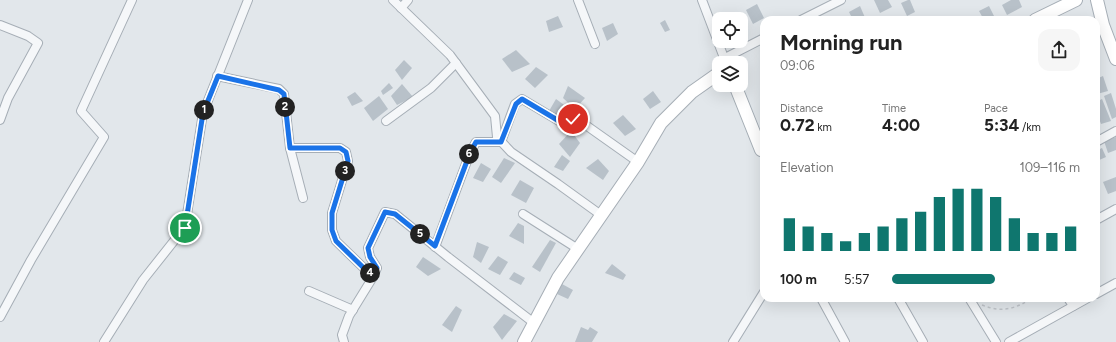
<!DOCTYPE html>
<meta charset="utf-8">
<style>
:root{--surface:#fff;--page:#f6f6f6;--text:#222;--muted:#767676;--accent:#0f766e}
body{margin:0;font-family:Figtree,sans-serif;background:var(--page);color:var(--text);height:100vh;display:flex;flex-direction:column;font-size:15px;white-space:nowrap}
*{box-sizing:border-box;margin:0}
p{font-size:13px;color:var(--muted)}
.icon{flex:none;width:22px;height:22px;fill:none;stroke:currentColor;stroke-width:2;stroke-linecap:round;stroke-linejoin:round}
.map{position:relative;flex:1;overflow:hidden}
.side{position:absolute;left:760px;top:16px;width:340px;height:286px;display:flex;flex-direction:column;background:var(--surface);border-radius:12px;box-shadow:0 4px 16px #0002}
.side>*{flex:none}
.fabs{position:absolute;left:712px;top:12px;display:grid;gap:8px}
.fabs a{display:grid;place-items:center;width:36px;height:36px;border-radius:8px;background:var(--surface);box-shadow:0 4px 16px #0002;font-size:20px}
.pin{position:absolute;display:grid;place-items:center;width:34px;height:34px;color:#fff;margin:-17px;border:2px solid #fff;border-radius:50%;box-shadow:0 1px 4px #0007}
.km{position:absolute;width:20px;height:20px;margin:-10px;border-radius:50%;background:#222;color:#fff;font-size:11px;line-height:20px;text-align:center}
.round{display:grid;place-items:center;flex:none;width:42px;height:42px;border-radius:12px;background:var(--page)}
.headline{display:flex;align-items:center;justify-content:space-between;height:68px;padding:0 20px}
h1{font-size:22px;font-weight:700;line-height:30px}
.figures{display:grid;grid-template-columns:repeat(3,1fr);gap:6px;height:68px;padding:4px 20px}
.figures div{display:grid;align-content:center}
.figures b{font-size:17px;font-weight:700}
.figures small{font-size:11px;font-weight:400}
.figures p{font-size:11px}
.chart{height:112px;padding:8px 20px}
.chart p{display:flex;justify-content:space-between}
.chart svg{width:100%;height:72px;margin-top:4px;stroke:var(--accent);stroke-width:6}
ul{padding:0 20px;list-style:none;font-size:13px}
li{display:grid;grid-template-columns:64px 48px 1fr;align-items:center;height:30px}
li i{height:10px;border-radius:5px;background:var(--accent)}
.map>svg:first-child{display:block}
.building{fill:#b8c1c9}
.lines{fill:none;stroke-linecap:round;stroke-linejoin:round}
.street-casing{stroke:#a6aeb6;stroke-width:10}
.secondary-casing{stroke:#a6aeb6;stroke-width:14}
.path{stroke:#c0c5ca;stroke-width:1.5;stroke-dasharray:3 3;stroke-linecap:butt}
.street{stroke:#f5f7f9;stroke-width:8}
.secondary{stroke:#fff;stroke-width:12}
.route-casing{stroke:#fff;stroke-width:8}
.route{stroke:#1a73e8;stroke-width:5}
</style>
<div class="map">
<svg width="1116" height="342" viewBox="0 0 1116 342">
<rect width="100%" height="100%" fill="#e2e7eb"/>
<!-- building -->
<g class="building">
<polygon points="874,0 888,0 892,7 880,13"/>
<polygon points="908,0 910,0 915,12 907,16 901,3"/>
<polygon points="1011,0 1019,0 1022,7 1007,15 1002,5"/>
<polygon points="757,4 764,18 753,24 746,10"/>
<polygon points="860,6 866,20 853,20 849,12"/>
<polygon points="989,6 996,20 984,20 979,11"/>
<polygon points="558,16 563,27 549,32 546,21"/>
<polygon points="665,20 670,30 665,32 660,23"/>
<polygon points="613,23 618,34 607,41 602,28"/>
<polygon points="516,50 530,64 512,72 502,59"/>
<polygon points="404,60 412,68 402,80 395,70"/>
<polygon points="536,67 548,75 535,88 525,79"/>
<polygon points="1103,76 1108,91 1097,94 1096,79"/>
<polygon points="389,83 393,88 383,95 381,91"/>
<polygon points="402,84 413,97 397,105 391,96"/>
<polygon points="568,86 585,98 575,109 563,98"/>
<polygon points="653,91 661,102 650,109 643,99"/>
<polygon points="355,92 363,101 352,106 347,97"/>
<polygon points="1111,93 1116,109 1116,117 1112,119 1104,96"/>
<polygon points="379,96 388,109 373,121 364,108"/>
<polygon points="556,99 571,110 563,121 549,111"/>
<polygon points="1102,99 1111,121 1101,124 1096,111 1096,102"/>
<polygon points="623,115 636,129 625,136 613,123"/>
<polygon points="571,131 580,143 570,157 559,144"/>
<polygon points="1116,137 1116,150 1108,153 1104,141"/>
<polygon points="1102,148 1106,157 1097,161 1096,151"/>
<polygon points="562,155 570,161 563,171 554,167"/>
<polygon points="504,158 515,163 501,183 492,177"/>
<polygon points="598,159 609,171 603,180 586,168"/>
<polygon points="481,163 491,169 483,182 473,178"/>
<polygon points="1116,177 1116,191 1108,194 1103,182"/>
<polygon points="520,180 534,188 526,203 511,195"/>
<polygon points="518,223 524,226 524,244 509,236"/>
<polygon points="550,240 556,243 540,272 532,267"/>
<polygon points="477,242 489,247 481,263 473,257"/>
<polygon points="498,256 508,262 500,275 488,269"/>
<polygon points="423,257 441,269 428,276 416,267"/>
<polygon points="612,264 626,275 623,280 605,273"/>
<polygon points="514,272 525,278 521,285 509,279"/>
<polygon points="562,284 573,290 568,299 557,294"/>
<polygon points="456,306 462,310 452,332 442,325"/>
<polygon points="504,314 517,321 502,340 493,327"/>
<polygon points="581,327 588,330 590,327 598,332 592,342 575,342"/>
</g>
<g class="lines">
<defs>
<g id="street">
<polyline points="393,0 450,55 495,116 497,137 511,152 558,184 601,215"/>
<polyline points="578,0 595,44"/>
<polyline points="702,0 726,63"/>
<polyline points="401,8 408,0"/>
<polyline points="801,20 841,0"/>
<polyline points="0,25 28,36 38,43 8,98 0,120"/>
<polyline points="725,58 764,38"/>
<polyline points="217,76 279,89 284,94 290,148 303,198"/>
<polyline points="386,121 431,88 456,63"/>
<polyline points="1096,142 1116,131"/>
<polyline points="290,148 340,148 346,152 348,161 332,213 332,230 336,241 373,277"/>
<polyline points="523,214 578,249"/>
<polyline points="1096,220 1116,209"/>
<polyline points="435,247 470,153 476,142 501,142 515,104 522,99 564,124 573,119 580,121 638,162"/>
<polyline points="309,291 353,310"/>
<polyline points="1096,294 1116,283"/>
<polyline points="821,298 845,342"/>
<polyline points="898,298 923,342"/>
<polyline points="969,298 996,342"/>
<polyline points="1068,298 1073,306"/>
<polyline points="0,317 31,260 104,137 81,111 132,0"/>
<polyline points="104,342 143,280 185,227 203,113 248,0"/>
<polyline points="344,342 342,335 349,316 373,277 377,268 370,257 368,248 385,212 395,214 448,257 534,323"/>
<polyline points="733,342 764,292"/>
<polyline points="1009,342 1088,298"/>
</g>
<g id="secondary">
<polyline points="1097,0 1103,25 1116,59"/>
<polyline points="1035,20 1076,0"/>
<polyline points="735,85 761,150 764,148"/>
<polyline points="524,342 558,278 638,162 661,123 692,92 719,73"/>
</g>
</defs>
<!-- street casing -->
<use href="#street" class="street-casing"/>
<!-- secondary casing -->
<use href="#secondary" class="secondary-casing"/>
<!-- path -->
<path class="path" d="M982,305c19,8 34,4 50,-7"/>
<!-- street -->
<use href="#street" class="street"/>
<!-- secondary -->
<use href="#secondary" class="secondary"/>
</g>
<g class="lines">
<defs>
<polyline id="route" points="185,228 203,113 218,76 279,90 284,94 290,148 340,148 346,152 348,161 332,213 332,230 336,241 373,277 377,268 370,257 368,248 385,212 395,214 435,246 470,153 476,142 501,142 516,104 522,99 564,124 573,119"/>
</defs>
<!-- route casing -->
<use href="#route" class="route-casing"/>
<!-- route -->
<use href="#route" class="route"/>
</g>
</svg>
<div class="fabs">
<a><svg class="icon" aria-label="locate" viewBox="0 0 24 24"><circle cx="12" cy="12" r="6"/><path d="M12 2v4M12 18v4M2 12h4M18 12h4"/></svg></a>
<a><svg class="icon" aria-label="layers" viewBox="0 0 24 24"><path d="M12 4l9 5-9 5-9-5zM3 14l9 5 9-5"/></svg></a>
</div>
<div class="pin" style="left:185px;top:228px;background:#1e9e55"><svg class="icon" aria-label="arrive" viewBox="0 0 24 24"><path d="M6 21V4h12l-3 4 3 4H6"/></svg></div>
<div class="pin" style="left:573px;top:119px;background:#d93025"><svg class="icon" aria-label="check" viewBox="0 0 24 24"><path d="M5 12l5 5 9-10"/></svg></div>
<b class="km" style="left:204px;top:110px">1</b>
<b class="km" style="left:285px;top:107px">2</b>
<b class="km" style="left:345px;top:171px">3</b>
<b class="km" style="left:370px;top:273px">4</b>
<b class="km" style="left:420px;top:234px">5</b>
<b class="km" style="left:469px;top:154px">6</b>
<section class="side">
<div class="headline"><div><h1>Morning run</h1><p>09:06</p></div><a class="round"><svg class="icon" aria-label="share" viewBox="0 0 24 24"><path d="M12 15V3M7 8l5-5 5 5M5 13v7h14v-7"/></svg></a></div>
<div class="figures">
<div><p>Distance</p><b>0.72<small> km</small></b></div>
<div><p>Time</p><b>4:00</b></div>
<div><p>Pace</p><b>5:34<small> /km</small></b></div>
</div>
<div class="chart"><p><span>Elevation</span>109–116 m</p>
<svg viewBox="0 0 160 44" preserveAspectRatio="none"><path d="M5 44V24M15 44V29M25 44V33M35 44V38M45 44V33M55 44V29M65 44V24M75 44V20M85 44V11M95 44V6M105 44V6M115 44V11M125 44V24M135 44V33M145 44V33M155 44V29"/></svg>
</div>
<ul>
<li><b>100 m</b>5:57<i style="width:55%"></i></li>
</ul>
</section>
</div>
